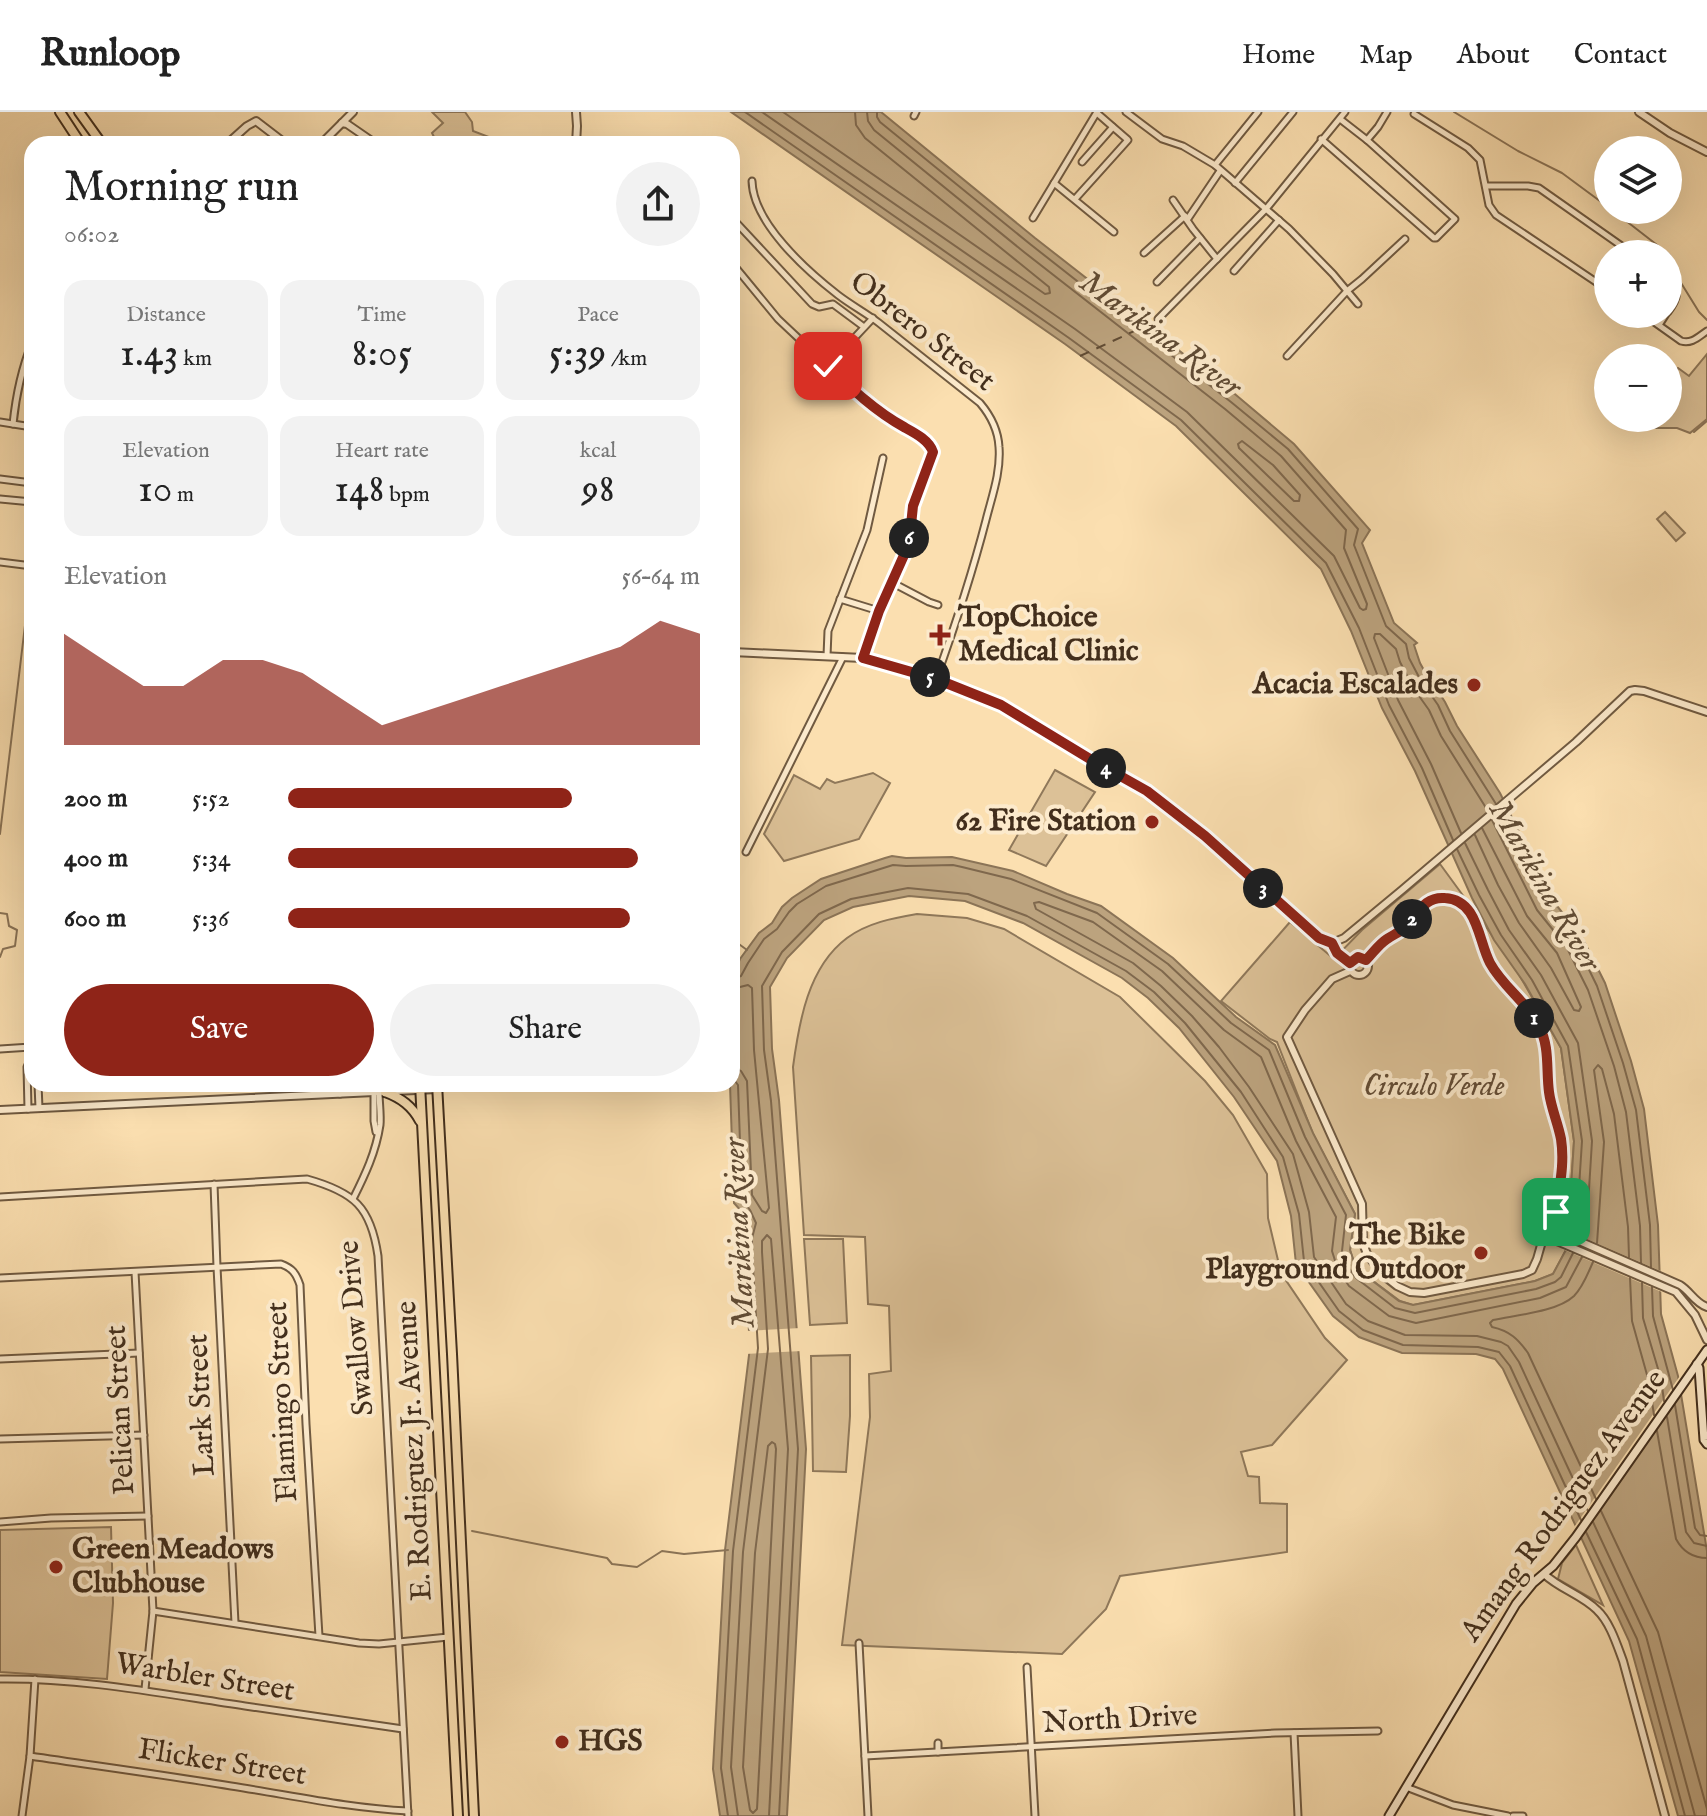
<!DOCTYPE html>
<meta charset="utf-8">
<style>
:root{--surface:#fff;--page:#f2f2f2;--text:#222;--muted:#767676;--line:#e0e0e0;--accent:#8f2418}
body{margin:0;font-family:"IM FELL English",serif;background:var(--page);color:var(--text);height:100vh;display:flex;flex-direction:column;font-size:30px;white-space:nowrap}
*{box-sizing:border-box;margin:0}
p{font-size:26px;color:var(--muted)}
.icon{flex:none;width:44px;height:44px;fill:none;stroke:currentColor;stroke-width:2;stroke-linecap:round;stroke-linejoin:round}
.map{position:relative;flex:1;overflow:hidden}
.drawer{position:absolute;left:24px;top:24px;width:716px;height:956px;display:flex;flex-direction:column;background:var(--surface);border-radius:24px;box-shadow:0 8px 32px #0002}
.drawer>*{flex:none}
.tools{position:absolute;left:1594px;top:24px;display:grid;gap:16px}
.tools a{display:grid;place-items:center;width:88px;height:88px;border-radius:50%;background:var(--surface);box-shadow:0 8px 32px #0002;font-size:40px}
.pin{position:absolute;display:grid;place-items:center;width:68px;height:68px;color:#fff;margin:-34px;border-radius:16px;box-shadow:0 4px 12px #0006}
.km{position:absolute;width:40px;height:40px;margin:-20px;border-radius:50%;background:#222;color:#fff;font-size:22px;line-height:40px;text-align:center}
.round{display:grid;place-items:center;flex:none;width:84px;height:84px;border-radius:42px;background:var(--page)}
.headline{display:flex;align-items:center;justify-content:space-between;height:136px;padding:0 40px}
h1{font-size:44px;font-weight:600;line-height:60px}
.figures{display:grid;grid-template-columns:repeat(3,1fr);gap:12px;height:136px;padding:8px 40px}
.figures div{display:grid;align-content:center;border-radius:20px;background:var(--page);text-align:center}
.figures b{font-size:40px;font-weight:600}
.figures small{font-size:22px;font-weight:400}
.figures p{font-size:22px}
.chart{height:224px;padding:16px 40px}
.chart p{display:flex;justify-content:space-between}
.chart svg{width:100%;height:144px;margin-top:8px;fill:var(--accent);opacity:.7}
.button{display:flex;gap:16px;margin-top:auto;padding:16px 40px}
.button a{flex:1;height:92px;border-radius:48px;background:var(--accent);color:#fff;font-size:32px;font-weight:600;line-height:92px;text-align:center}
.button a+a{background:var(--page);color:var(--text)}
ul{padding:0 40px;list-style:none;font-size:26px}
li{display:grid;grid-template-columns:128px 96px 1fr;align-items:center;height:60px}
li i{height:20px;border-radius:10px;background:var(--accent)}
header{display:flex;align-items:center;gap:48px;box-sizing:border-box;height:112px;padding:0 40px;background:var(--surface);border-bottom:2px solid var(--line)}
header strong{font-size:38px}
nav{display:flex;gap:44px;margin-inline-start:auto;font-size:28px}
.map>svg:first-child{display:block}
.green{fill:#dcc197;stroke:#8f785a;stroke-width:2}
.water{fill:#bca37e;stroke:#8b7457;stroke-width:2}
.pier{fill:#fbdfb0}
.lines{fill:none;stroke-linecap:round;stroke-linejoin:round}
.shore{stroke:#7f684d;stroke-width:2}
.stream{stroke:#8b7457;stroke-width:2}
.ferry{stroke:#604b34;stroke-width:2;stroke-dasharray:10 8;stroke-linecap:butt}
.minor-casing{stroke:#705a41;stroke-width:9}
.tertiary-casing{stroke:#705a41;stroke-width:10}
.secondary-casing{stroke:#422e1c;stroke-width:11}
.primary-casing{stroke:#422e1c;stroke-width:12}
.minor{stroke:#fceacc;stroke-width:5}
.tertiary{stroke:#fceacc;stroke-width:6}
.secondary{stroke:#fceacc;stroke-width:7}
.primary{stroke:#fbdfb0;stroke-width:8}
.route-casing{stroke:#fff;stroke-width:16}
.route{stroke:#8f2418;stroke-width:10}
.poi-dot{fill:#8f2418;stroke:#fceacc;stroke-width:3}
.labels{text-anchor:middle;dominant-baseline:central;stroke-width:8;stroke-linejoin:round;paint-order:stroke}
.street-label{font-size:30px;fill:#422e1c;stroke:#fceacc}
.poi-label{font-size:30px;font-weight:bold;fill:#422e1c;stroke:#fceacc;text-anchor:start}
.park-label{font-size:30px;font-style:italic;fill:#614b35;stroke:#fceacc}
.water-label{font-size:32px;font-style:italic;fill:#604b34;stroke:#fceacc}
</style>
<header>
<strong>Runloop</strong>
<nav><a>Home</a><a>Map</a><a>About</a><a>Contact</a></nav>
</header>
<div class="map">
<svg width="1707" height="1704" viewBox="0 0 1707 1704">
<rect width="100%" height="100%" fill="#fbdfb0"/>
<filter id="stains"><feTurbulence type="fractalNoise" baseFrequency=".0025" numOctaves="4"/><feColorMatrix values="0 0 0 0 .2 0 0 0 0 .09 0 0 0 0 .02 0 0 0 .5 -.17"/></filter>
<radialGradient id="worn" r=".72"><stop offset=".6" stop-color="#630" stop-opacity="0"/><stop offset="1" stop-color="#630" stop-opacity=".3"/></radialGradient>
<!-- green -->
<g class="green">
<polygon points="432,0 465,0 472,10 473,19 494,27 495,32 434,32 435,27 432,21 443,11"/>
<polygon points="1707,242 1707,307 1690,321 1677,316 1622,316 1613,306 1668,306 1668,265 1678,256 1689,264"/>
<polygon points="1665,400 1685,421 1676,429 1657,407"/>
<polygon points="1055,658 1095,680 1046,754 1009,738"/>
<polygon points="873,661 890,671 859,727 784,749 764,722 794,663 820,677 827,667 835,671"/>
<polygon points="1440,752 1513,852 1561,936 1574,1029 1567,1136 1553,1162 1535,1169 1413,1193 1400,1189 1361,1160 1354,1150 1350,1138 1355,1102 1313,1022 1277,930 1270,927 1221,889 1290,810 1334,847 1362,818"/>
<path d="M917,802l50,4 37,11 116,68 85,84 28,34 34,59 1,44 13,55 44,65 22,22 -75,85 -31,7 7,24 11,1 1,26 27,1v48l-167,24 -14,33 -44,45 -220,-9 28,-228 -1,-43 22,-3 -2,-65 -21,-2 -3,-67 -61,-2 -11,-168c6,-45 15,-100 54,-129 20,-15 46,-20 70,-24z"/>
<polygon points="804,1127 843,1127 847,1211 810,1213"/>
<polygon points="850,1243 850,1304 846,1360 813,1359 811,1244"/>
<polygon points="111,1415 113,1491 107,1567 0,1560 0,1418"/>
<polygon points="1576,1433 1603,1493 1558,1467 1562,1451"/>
</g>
<!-- water -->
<polygon class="water" points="731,0 881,0 1035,126 1236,283 1294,332 1370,418 1362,431 1394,511 1417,531 1414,533 1420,551 1430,569 1434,573 1445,590 1457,614 1500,681 1553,789 1582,825 1605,871 1631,949 1644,997 1658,1113 1661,1202 1678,1264 1707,1439 1707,1704 1678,1704 1629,1529 1503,1257 1495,1247 1476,1242 1402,1241 1359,1225 1333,1204 1296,1152 1291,1104 1277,1049 1234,985 1179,916 1148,886 1122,866 1023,811 965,789 909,784 853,795 824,808 787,846 770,875 772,937 779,988 806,1337 787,1704 720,1704 713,1657 725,1438 750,1235 744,1141 744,1123 748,1113 743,1101 734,1091 730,972 732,972 732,899 734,862 740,847 759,821 772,811 782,795 792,786 821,767 885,746 892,744 906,746 952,745 1013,759 1067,782 1101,794 1173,846 1236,905 1275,933 1313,1021 1355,1102 1350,1138 1354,1150 1361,1160 1399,1189 1413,1193 1535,1169 1553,1162 1567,1136 1574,1029 1561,936 1525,872 1494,828 1472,786 1415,659 1382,596 1351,519 1321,457 1176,314 1065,232"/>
<!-- pier -->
<g class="pier">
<polygon points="1564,1117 1663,1160 1664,1181 1562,1137"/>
<polygon points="801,1216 802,1239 745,1242 745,1219"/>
<polygon points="1682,1261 1685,1277 1578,1430 1572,1418"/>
</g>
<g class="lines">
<!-- shore -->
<g class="shore">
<polyline points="745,0 1069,226 1181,308 1326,451 1359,516 1389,593 1422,656 1453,728"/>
<polyline points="762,0 1075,217 1187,300 1334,444 1360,496 1363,498 1366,497 1367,492 1344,436 1346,418 1281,344 1225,297 1024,140 874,18 868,9 867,0"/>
<polyline points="783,0 1045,182 1050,181 1049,175 865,26 856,13 855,0"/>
<polyline points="877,0 877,5 880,10 1030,132 1231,290 1288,337 1358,417 1354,433 1386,514 1406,532 1409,546 1420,567 1438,593 1450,619 1496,692"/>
<polygon points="1242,329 1273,353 1300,383 1299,389 1294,389 1239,336 1238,332"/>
<polyline points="1500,701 1546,793 1575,829 1597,874 1623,951 1636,998 1650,1113 1651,1155"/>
<polyline points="1492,708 1537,798 1566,834 1588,878 1614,954 1626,1000 1640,1114 1641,1151"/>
<polyline points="1461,721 1431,652 1398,588 1374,526 1375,522 1380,522 1396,537 1400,550 1414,577 1429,598 1441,624 1488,699"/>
<polyline points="1475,723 1498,773 1519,811 1551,856 1574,898 1579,899 1581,895 1557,841 1527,804 1482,716"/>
<polyline points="1465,731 1488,778 1509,818 1541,863 1578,931 1592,1029 1586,1126"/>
<polyline points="1457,737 1479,783 1501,823 1532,868 1568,934 1582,1029 1576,1122"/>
<polyline points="732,867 741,864 748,851 764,827 777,817 789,800 797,792 826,774 893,753 906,754 953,753 962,755 1011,767 1097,801 1168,852 1231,911 1269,938 1305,1025 1346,1103 1342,1139 1347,1154 1356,1166 1395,1196 1415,1201 1536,1177 1555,1170 1561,1165 1573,1141"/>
<polyline points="732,877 748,873 752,876 754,938 769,1096 766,1101 762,1099 752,1083 747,969 741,959 732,954"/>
<polyline points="1597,1131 1604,1030 1594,958 1598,953 1602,957 1614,1002 1628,1115 1629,1145"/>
<polyline points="1582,1145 1566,1175 1540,1186 1416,1211 1389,1204 1349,1174 1338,1158 1332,1139 1336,1105 1296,1029 1261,945 1224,918 1162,859 1093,810 1039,790 1034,791 1036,797 1133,851 1161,874 1192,904 1219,935 1249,975 1293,1042 1309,1100 1314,1145 1346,1192 1368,1209 1405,1223 1477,1224 1501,1230 1508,1234 1519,1250 1588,1399"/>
<path d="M1593,1150c-5,11 -10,25 -19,34 -17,16 -58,19 -81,24l-3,3 2,4c18,4 26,12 36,26l68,146"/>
<polyline points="1630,1166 1632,1209 1649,1270 1654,1303"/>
<polyline points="1642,1171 1643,1206 1661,1267 1664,1289"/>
<polyline points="1652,1175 1653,1204 1673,1278"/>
<polyline points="1675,1293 1695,1416 1700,1423 1707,1424"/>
<polyline points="1667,1305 1686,1420 1694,1431 1707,1434"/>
<path d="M1657,1319l19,108c7,13 17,19 31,19"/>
<polygon points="772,1330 775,1332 776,1337 757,1697 753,1701 750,1698 743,1655 755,1441 768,1334"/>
<polyline points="1601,1399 1658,1520 1707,1697"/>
<polyline points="1593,1410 1646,1524 1695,1704"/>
<polyline points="1586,1420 1637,1527 1685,1704"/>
<polyline points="728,1704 721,1656 733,1439 758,1236 752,1140 752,1126 756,1111 750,1098 742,1087 738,973 732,965"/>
<polyline points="738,1704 731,1655 743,1440 768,1237 762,1140 762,1129 767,1123 771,1127 788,1337 769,1704"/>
<polyline points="779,1704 798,1337 771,989 764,938 762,874 782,840 819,802 851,787 908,776 968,782 1027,804 1126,859 1154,880 1185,911 1241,980 1283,1045 1299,1102 1304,1149 1339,1199 1363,1218 1403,1233 1478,1235 1499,1240 1510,1254 1581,1408"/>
</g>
<!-- stream -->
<g class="stream">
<polyline points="1454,0 1518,39 1562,61 1608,95"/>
<polyline points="1612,98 1670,143 1678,166 1699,200 1707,208"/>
<polyline points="1694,320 1707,309"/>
<polyline points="0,722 26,505 32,503"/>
<polyline points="0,801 7,802 9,814 17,818 15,834 3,837 0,845"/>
<polyline points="732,827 747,838"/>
<polyline points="472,1419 607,1446 612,1452 637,1455 662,1439 684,1442 728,1438"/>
</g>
<!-- ferry -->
<polyline class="ferry" points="1080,244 1154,210"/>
<defs>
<g id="minor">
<polyline points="1126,0 1162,27 1183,34 1215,53 1289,117 1333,162 1358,192"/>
<polyline points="1414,2 1468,36 1480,48 1489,93 1496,103 1608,178"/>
<polyline points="914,4 916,0"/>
<polyline points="1321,27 1434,126 1436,126 1455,107 1367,28 1340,7"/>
<polyline points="1367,28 1378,15 1387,0"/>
<polyline points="1082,50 1113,15"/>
<polyline points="1215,53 1258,0"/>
<path d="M752,69c1,42 55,90 86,114 13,10 28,18 41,28 34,27 67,53 101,80 11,13 18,26 19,44 2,25 -7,49 -13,73 -14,54 -31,106 -50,159"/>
<polyline points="1054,71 1114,120"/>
<polyline points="1235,71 1293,0"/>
<polyline points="1486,74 1528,74 1539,76 1633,142"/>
<polyline points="1075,87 1128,28 1097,1"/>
<polyline points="1173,88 1193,117 1217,147"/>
<polyline points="732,106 812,192 819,195 833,192 864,215"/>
<polyline points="1033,106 1097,0"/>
<polyline points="1187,108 1220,59"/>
<polyline points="1144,141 1185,104"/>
<polyline points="732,151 778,207 863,287 894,309 927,330 933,340 913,394 909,432 879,499 863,546"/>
<polyline points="1234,159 1279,108"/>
<path d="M1668,167c12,14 10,19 0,33"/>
<polyline points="1157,170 1200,126"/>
<path d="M1643,202l38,27c11,3 17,-4 26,-10"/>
<polyline points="1158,207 1266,97 1345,0"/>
<polyline points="1659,213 1666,202"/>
<polyline points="1287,244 1347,179 1362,167 1405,127"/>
<polyline points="828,254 873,206"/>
<polyline points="732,266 732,274"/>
<polyline points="0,310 32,315"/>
<path d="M13,312c3,-29 8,-54 19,-81"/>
<polyline points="0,367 32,371"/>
<polyline points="0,387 32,390"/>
<polyline points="0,450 32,454"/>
<polyline points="891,470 929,490 938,493"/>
<polyline points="840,487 879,499"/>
<polyline points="827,544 828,519 867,418 883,346"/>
<polyline points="32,708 29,747 32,774"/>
<polyline points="746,740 843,545"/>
<path d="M1366,848c7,-7 13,-16 21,-21 6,-4 11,-6 16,-10 14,-11 20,-32 42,-31 33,1 33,42 45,65 13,24 36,39 49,62 11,21 6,43 10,66 2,14 7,27 11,41 7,30 3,69 -11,96"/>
<polyline points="0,937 31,935"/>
<polyline points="38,972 39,996"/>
<polyline points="340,972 340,982"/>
<polyline points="374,980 374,1009 376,1020"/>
<polyline points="28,997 27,955 31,946 32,928"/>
<polyline points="214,1072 217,1155 235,1511"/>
<path d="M0,1085l307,-18c47,13 64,28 71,77l30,560"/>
<path d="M353,1087c12,-24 23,-47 27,-74 1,-10 -1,-23 -1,-33"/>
<polyline points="135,1160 153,1499 145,1577"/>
<path d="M0,1166l281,-14c11,4 15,9 19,21l6,139 13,212"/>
<polyline points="0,1247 139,1241"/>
<polyline points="0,1327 144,1323"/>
<polyline points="0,1410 51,1406 148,1404"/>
<polyline points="153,1499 359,1531 379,1532 448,1525"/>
<polyline points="859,1531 868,1704"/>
<polyline points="1027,1555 1035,1704"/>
<path d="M0,1567c83,-1 163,15 245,27 53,8 106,15 158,23"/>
<polyline points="1294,1621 1298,1704"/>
<polyline points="938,1631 938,1640"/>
<path d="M30,1644c67,10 134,19 201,30 59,9 117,22 177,25"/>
<polyline points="865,1644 1275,1621 1378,1619"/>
<polyline points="1406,1675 1453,1693 1508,1704"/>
<polyline points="22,1704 30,1644 35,1567"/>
<polyline points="1513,1704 1523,1704"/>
</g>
<g id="tertiary">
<polyline points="1639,0 1670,21 1707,40"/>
<polyline points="342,11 347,12 376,32"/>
<polyline points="227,32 247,14 256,9 286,32"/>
<polyline points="321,32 353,0"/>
<polyline points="576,32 577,14 576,0"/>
<polyline points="732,540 863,546 936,567 1001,593 1157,685 1230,745 1319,826 1332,831 1337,841 1350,851"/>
<polyline points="1332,831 1344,826 1402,778 1576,630 1630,579 1635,578 1644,579 1707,600"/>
<circle cx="1359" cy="854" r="9"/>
<polyline points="1350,859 1332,867 1305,898 1287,925 1362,1092 1363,1131 1367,1142 1383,1163 1397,1174 1410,1180 1424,1181 1523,1162 1532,1158 1537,1147 1543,1126"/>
<polyline points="0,998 437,977"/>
<path d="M1707,1195c-12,-4 -17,-16 -27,-22l-142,-62 -5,-1 -3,3 2,7 11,6 9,1 124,53 19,23 12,25"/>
<path d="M1544,1462c16,15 38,21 53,36 13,12 20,35 26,51l42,155"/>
</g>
<g id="secondary">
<polyline points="1697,1252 1699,1256 1704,1328 1707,1332"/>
<polyline points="1389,1704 1516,1492 1533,1471 1553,1454 1576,1425 1707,1238"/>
</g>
<g id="primary">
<polyline points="60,0 81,32"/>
<polyline points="79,0 102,32"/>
<polyline points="420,972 458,1704"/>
<polyline points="437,972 452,1242 474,1704"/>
<path d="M385,980c16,6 27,14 35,29"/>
<polyline points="385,980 397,972"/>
</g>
</defs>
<!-- minor casing -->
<use href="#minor" class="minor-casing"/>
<!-- tertiary casing -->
<use href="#tertiary" class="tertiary-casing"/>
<!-- secondary casing -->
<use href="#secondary" class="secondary-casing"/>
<!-- primary casing -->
<use href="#primary" class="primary-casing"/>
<!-- minor -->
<use href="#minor" class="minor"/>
<!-- tertiary -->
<use href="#tertiary" class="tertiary"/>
<!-- secondary -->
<use href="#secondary" class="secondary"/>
<!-- primary -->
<use href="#primary" class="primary"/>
</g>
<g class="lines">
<defs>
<path id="route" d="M828,254c24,23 47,45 76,61 11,6 25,13 29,25l-20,54 -4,38 -30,67 -16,47 73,21 65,26 89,54 57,32 58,45 114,102 13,5 5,10 13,10 8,-6 8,3c7,-7 13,-16 21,-21 6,-4 11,-6 16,-10 14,-11 19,-33 42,-31 33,2 33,42 45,65 13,24 37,39 49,63 11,21 7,43 10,66 2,16 9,31 12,47 4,26 -2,48 -5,73"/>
</defs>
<!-- route casing -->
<use href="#route" class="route-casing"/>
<!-- route -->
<use href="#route" class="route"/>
</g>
<!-- markers -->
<g class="poi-dot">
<path d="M936 511h8v8h8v8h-8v8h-8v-8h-8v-8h8z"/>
<circle cx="1474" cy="573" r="8"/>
<circle cx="1152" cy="710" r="8"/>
<circle cx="1481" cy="1141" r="8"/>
<circle cx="56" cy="1455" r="8"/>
<circle cx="562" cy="1630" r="8"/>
</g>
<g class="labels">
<!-- street labels -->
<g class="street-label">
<text transform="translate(922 220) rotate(38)">Obrero Street</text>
<text transform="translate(357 1216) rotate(-95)">Swallow Drive</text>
<text transform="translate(283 1290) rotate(-93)">Flamingo Street</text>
<text transform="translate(202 1293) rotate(-93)">Lark Street</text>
<text transform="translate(121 1298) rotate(-93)">Pelican Street</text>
<text transform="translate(415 1339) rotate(-93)">E. Rodriguez Jr. Avenue</text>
<text transform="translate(1564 1394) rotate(-54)">Amang Rodriguez Avenue</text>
<text transform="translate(205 1566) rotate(9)">Warbler Street</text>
<text transform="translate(1120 1608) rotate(-3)">North Drive</text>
<text transform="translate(222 1651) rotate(9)">Flicker Street</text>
</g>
<!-- poi labels -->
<g class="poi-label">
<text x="958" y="506">TopChoice<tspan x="958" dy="34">Medical Clinic</tspan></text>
<text x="1458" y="573" text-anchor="end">Acacia Escalades</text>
<text x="1136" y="710" text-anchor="end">62 Fire Station</text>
<text x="1465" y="1124" text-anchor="end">The Bike<tspan x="1465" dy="34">Playground Outdoor</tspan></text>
<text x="72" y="1438">Green Meadows<tspan x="72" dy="34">Clubhouse</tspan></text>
<text x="578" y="1630">HGS</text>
</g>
<!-- park labels -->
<g class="park-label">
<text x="1434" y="975">Circulo Verde</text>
</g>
<!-- water labels -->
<g class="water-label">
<text transform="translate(1160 223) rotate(36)">Marikina River</text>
<text transform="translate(1544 774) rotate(60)">Marikina River</text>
<text transform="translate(740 1121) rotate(-93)">Marikina River</text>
</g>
</g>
<rect width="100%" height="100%" filter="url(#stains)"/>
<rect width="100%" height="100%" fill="url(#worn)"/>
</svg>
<div class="tools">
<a><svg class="icon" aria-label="layers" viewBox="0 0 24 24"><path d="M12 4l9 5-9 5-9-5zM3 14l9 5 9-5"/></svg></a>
<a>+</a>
<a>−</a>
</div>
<div class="pin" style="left:1556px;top:1100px;background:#1e9e55"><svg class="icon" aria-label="arrive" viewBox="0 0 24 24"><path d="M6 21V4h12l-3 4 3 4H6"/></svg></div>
<div class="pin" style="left:828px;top:254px;background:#d93025"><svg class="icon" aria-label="check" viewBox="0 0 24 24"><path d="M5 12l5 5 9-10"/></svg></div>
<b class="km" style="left:1534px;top:906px">1</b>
<b class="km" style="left:1412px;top:807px">2</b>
<b class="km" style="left:1263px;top:776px">3</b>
<b class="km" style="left:1106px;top:656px">4</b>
<b class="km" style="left:930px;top:565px">5</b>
<b class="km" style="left:909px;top:426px">6</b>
<section class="drawer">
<div class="headline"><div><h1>Morning run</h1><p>06:02</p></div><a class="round"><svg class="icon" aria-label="share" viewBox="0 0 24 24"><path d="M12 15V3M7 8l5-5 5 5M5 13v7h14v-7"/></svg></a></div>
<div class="figures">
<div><p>Distance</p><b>1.43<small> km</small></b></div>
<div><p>Time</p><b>8:05</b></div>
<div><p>Pace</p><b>5:39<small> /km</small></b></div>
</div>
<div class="figures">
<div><p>Elevation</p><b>10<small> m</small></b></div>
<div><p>Heart rate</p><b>148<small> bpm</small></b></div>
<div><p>kcal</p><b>98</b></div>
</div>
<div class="chart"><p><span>Elevation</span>56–64 m</p>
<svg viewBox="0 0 160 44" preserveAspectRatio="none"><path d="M0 44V10L10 18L20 26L30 26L40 18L50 18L60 22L70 30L80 38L90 34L100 30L110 26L120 22L130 18L140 14L150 6L160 10V44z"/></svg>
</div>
<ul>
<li><b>200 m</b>5:52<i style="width:69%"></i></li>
<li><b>400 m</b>5:34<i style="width:85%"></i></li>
<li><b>600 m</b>5:36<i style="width:83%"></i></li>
</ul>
<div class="button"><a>Save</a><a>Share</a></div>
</section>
</div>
